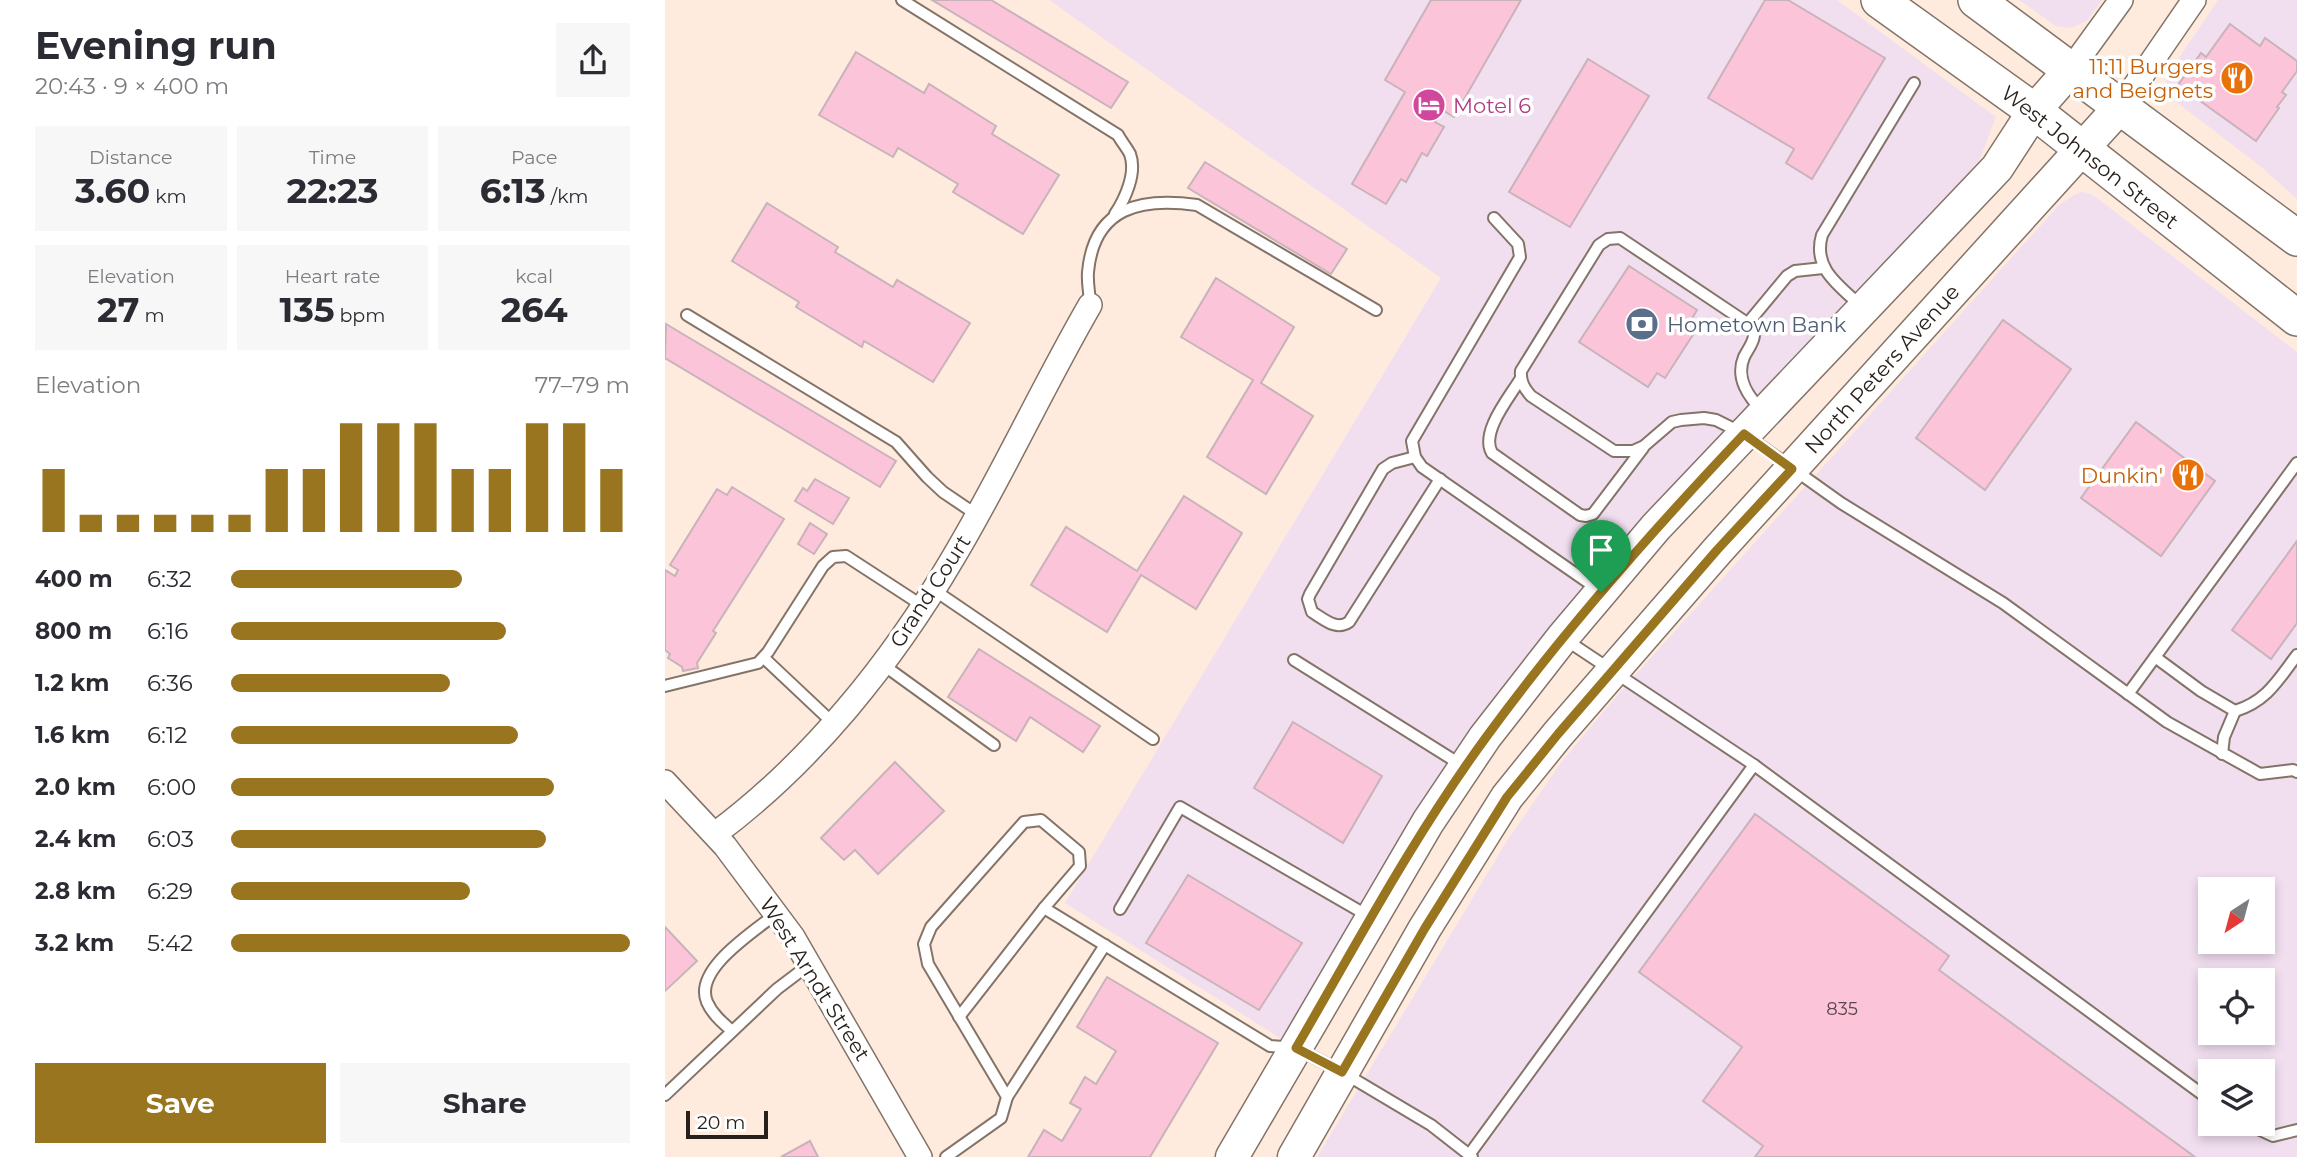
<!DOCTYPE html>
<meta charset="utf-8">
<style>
:root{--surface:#fff;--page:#f7f7f7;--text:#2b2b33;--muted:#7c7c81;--accent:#9a7520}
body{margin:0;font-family:Montserrat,sans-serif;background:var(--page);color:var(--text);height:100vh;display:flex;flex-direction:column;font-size:26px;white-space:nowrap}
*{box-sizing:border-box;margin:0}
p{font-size:23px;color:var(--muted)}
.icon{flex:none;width:38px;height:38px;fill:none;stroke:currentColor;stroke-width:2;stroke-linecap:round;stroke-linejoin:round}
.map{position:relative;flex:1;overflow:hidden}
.details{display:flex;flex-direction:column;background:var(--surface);width:665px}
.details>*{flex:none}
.needle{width:46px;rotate:216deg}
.tools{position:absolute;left:1533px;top:877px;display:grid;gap:14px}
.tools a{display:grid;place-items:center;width:77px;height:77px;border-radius:0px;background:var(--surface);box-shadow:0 4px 10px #0003;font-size:35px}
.scale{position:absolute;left:21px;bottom:18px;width:82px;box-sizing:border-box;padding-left:7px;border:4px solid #261f1a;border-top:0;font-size:19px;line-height:24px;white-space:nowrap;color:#261f1a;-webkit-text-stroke:5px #fff;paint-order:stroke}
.pin{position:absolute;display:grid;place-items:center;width:60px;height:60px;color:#fff;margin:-72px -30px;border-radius:50% 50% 50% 0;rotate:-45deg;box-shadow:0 0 7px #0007}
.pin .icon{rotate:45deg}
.round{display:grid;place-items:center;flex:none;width:74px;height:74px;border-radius:0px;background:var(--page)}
.summary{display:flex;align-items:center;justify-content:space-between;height:119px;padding:0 35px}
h1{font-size:38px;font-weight:700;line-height:52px}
.metrics{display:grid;grid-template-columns:repeat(3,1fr);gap:10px;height:119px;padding:7px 35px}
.metrics div{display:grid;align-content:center;border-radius:0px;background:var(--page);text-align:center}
.metrics b{font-size:35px;font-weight:700}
.metrics small{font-size:19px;font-weight:400}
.metrics p{font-size:19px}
.chart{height:196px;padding:14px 35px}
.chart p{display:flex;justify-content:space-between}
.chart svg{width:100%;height:126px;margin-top:7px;stroke:var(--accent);stroke-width:6}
.primary-button{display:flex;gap:14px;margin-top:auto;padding:14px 35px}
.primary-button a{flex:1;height:80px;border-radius:0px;background:var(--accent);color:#fff;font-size:28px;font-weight:700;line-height:80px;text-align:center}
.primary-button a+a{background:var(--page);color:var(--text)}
ul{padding:0 35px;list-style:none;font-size:23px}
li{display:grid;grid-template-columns:112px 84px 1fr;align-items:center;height:52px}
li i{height:18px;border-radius:9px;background:var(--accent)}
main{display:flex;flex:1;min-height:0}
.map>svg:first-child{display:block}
.commercial{fill:#f1dff0;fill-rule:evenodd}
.building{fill:#fcc4d8;stroke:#c9b3bb;stroke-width:2}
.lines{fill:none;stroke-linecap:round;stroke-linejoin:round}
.lane-casing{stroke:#847468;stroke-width:14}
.street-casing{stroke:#847468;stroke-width:26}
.secondary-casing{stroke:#847468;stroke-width:35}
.primary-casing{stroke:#847468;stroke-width:38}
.lane{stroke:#fff;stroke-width:10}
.street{stroke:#fff;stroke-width:23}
.secondary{stroke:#fff;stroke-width:32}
.primary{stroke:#fff;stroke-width:35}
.route-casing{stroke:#fff;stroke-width:14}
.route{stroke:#9a7520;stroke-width:9}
.labels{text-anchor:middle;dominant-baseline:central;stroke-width:7;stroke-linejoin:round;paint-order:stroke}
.number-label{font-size:18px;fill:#5c484a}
.food-label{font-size:21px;fill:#c56008;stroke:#fff;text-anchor:end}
.hotel-label{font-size:21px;fill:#b23c85;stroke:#fff;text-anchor:start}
.street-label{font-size:21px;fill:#261f1a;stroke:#fff}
.service-label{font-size:21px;fill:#4e5e75;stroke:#fff;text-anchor:start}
</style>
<main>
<section class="details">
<div class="summary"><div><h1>Evening run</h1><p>20:43 · 9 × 400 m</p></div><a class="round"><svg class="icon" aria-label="share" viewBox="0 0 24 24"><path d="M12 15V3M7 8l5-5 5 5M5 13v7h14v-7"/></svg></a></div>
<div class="metrics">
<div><p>Distance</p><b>3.60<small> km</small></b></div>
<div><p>Time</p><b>22:23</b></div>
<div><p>Pace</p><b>6:13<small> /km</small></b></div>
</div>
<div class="metrics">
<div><p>Elevation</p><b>27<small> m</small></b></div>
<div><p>Heart rate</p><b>135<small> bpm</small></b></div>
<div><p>kcal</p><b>264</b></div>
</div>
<div class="chart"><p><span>Elevation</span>77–79 m</p>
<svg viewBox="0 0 160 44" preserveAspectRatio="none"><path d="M5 44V22M15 44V38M25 44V38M35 44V38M45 44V38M55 44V38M65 44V22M75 44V22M85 44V6M95 44V6M105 44V6M115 44V22M125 44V22M135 44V6M145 44V6M155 44V22"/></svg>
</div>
<ul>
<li><b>400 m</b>6:32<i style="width:58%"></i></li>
<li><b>800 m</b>6:16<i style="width:69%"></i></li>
<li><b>1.2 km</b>6:36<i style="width:55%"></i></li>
<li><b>1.6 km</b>6:12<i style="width:72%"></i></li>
<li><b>2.0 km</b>6:00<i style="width:81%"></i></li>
<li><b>2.4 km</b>6:03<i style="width:79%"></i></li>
<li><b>2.8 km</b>6:29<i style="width:60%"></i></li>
<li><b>3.2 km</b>5:42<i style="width:100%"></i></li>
</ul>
<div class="primary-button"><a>Save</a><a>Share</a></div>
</section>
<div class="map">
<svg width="1632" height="1157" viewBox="0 0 1632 1157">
<rect width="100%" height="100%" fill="#feebde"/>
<!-- commercial -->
<g class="commercial">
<polygon points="384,0 1172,0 1331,117 1315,159 1197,308 898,637 631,1048 400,903 776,278"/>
<polygon points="1354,0 1437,0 1422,21 1406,28 1391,26"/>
<polygon points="1553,0 1632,0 1632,199 1594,165 1510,101 1504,94 1501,81 1503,74"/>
<path d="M1416,192l7,1 9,5 200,154v805h-980l191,-318 55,-79 57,-68 439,-487 15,-10zM1545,889h53v53h-53zM1545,980h53v52h-53zM1545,1071h53v53h-53z"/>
</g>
<!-- building -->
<g class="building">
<polygon points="267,0 326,0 463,82 446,108"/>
<polygon points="766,0 856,0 789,117 777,110 770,122 779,127 762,156 757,153 741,182 736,179 721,204 687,184 740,92 720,80"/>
<polygon points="1100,0 1123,0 1220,58 1147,179 1121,163 1129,149 1043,98"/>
<polygon points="1565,24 1595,46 1600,38 1632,61 1632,71 1617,92 1621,95 1612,107 1614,108 1591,141 1513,85 1536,53 1541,57"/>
<polygon points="191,52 259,93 264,84 331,126 327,134 394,175 358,234 288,192 293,184 233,148 228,157 154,115"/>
<polygon points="923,59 984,96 905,227 844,192"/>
<polygon points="540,162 682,249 666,274 523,188"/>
<polygon points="102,203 173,247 170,252 228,287 232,280 305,323 268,382 199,341 197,347 131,307 134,302 67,261"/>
<polygon points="964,266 1032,310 1025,322 1033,327 1000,378 992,373 983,387 914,342"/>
<polygon points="551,278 629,327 596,383 648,416 601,494 542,457 588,380 516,337"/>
<polygon points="1338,320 1406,369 1320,490 1251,438"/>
<polygon points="1,324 231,461 215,487 0,358"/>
<polygon points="1471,422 1550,481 1496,556 1416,498"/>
<polygon points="150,479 184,498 168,524 130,501 138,488 142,491"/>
<polygon points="67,487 119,519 48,631 51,633 32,663 33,668 18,671 17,667 3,658 5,654 0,650 0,570 10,576 13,570 5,565 52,489 62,495"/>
<polygon points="519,496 577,533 531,609 476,575 442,632 366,585 401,527 472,571"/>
<polygon points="145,523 162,534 149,554 133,544"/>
<polygon points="1632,541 1632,623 1606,659 1567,630"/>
<polygon points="314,649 435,726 418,752 365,717 351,741 283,697"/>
<polygon points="628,722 717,776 678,843 589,788"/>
<polygon points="230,762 279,811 213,874 190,850 179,860 156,838"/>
<polygon points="1090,814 1284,956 1274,970 1530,1157 1090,1157 1098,1146 1038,1101 1077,1047 974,972"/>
<polygon points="523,875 637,943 594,1010 481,943"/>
<polygon points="0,927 32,961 0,991"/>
<polygon points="442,977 553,1043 485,1157 363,1157 379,1130 397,1141 416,1109 405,1103 420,1077 431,1084 451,1051 412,1027"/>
<polygon points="145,1141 153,1157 116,1157"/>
</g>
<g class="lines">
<defs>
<g id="lane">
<path d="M237,0l216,135c3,6 9,13 12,19 7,19 -5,45 -15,60"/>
<polyline points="829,218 853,244 855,257 747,441 750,457 757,467 934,590"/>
<path d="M425,305c0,-11 -3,-21 -2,-33 6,-65 53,-75 109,-67l179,105"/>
<path d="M1197,307c-22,-21 -50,-38 -40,-72l92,-152"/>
<polyline points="22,315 231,442 262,477 278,492 312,515"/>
<polyline points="1083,323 1122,276 1130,271 1158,268"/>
<path d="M856,378c-12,20 -41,54 -29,75l88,62 6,1 7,-2 50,-66"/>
<path d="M1098,411c-14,-13 -28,-33 -19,-54 5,-10 13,-18 9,-30l-133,-89 -12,1 -9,6 -78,126c-1,10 3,17 10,25l83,55h19l11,-5 28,-24 9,-2 23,-2 12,2 28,14 97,69 162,100 164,119 93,52 33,-4 4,2"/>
<path d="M750,457l-23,6 -9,6 -73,125 -2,5 4,13c12,7 24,19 37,10l91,-143"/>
<polyline points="269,590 488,739"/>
<polyline points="901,640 1089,765 1545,1100"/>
<path d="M1490,657l46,34 34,20c32,-10 43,-31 62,-56"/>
<polyline points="99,658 168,723"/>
<polyline points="629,660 798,766"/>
<polyline points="217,664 329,745"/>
<polyline points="0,686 93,663 103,652 158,566 168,557 181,556 258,606"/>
<polyline points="1463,694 1632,463"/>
<polyline points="1557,754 1559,737 1570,711"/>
<polyline points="455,909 515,807 705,917"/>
<polyline points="294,1017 379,908"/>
<path d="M67,1031c-9,-8 -20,-17 -25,-29 -14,-33 48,-71 70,-89"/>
<polyline points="0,1095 112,989 145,964"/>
<polyline points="342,1097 440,945"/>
<polyline points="1582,1124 1608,1136 1632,1130"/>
<polyline points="804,1155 1089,765"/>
<polyline points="281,1157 336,1118 342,1097 263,964 259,944 266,927 359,822 376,820 414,852 415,866 379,908 605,1046 631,1048 677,1072 766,1125 807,1157"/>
</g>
<g id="street">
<polyline points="1406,69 1456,0"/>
<polyline points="1456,106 1529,0"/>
<polyline points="0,782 60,846 128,937 255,1157"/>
<path d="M50,834c97,-72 177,-172 238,-276 49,-82 89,-170 137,-253"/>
</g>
<g id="secondary">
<polyline points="567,1157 763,822 820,737 898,637 991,527 1332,168 1369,111 1406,69"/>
<polyline points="629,1157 760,928 842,797 893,734 1053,550 1456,106"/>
</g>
<g id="primary">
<polyline points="1214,0 1369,111 1632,318"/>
<polyline points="1311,0 1632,238"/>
</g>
</defs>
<!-- lane casing -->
<use href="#lane" class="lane-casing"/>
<!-- street casing -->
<use href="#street" class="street-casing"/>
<!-- secondary casing -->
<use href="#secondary" class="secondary-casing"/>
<!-- primary casing -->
<use href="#primary" class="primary-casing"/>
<!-- lane -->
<use href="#lane" class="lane"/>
<!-- street -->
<use href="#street" class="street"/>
<!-- secondary -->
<use href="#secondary" class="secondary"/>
<!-- primary -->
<use href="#primary" class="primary"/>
</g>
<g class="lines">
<defs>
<path id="route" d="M1079,434l48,35 -75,81 -159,184 -51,63 -82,131 -83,144 -46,-24c61,-105 119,-214 191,-312 78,-107 166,-206 257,-302z"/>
</defs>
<!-- route casing -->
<use href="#route" class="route-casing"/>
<!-- route -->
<use href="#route" class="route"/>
</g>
<!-- icons -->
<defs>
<symbol id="restaurant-disc" viewBox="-11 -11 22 22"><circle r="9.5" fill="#e8710a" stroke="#fff"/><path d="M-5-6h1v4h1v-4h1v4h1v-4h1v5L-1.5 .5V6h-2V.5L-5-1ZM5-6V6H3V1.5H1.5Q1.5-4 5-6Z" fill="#fff"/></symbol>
<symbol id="hotel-disc" viewBox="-11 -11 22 22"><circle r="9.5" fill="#d1479c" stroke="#fff"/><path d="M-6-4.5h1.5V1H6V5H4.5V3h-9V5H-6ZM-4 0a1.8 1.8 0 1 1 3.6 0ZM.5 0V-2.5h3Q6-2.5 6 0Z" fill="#fff"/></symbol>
<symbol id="bank-disc" viewBox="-11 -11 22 22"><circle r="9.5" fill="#5c6f8a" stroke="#fff"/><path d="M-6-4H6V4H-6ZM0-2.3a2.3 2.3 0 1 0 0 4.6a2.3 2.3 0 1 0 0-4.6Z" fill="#fff"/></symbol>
</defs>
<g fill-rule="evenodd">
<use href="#restaurant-disc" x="1553" y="59" width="38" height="38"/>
<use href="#hotel-disc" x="745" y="86" width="38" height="38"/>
<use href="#bank-disc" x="958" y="305" width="38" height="38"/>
<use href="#restaurant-disc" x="1504" y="456" width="38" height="38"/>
</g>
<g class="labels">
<!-- number labels -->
<g class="number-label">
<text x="1177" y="1009">835</text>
</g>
<!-- food labels -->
<g class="food-label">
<text x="1548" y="66">11:11 Burgers<tspan x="1548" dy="24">and Beignets</tspan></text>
<text x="1498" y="475">Dunkin'</text>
</g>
<!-- hotel labels -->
<g class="hotel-label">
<text x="788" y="105">Motel 6</text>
</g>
<!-- street labels -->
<g class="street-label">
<text transform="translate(1425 157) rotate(38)">West Johnson Street</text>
<text transform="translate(1217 369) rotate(-48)">North Peters Avenue</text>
<text transform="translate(265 591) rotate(-57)">Grand Court</text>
<text transform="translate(150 979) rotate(58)">West Arndt Street</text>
</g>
<!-- service labels -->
<g class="service-label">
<text x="1002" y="324">Hometown Bank</text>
</g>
</g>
</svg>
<div class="tools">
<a><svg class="needle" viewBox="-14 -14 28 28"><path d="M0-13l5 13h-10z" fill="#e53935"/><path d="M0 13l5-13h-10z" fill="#7c7c81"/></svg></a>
<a><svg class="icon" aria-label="locate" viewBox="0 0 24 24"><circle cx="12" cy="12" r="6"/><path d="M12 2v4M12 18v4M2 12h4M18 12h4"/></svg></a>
<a><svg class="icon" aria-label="layers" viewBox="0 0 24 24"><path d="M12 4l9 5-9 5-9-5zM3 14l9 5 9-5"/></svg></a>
</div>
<div class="scale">20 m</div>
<div class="pin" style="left:936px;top:592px;background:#1e9e55"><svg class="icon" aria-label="arrive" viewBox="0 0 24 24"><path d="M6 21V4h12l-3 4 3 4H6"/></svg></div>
</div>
</main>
